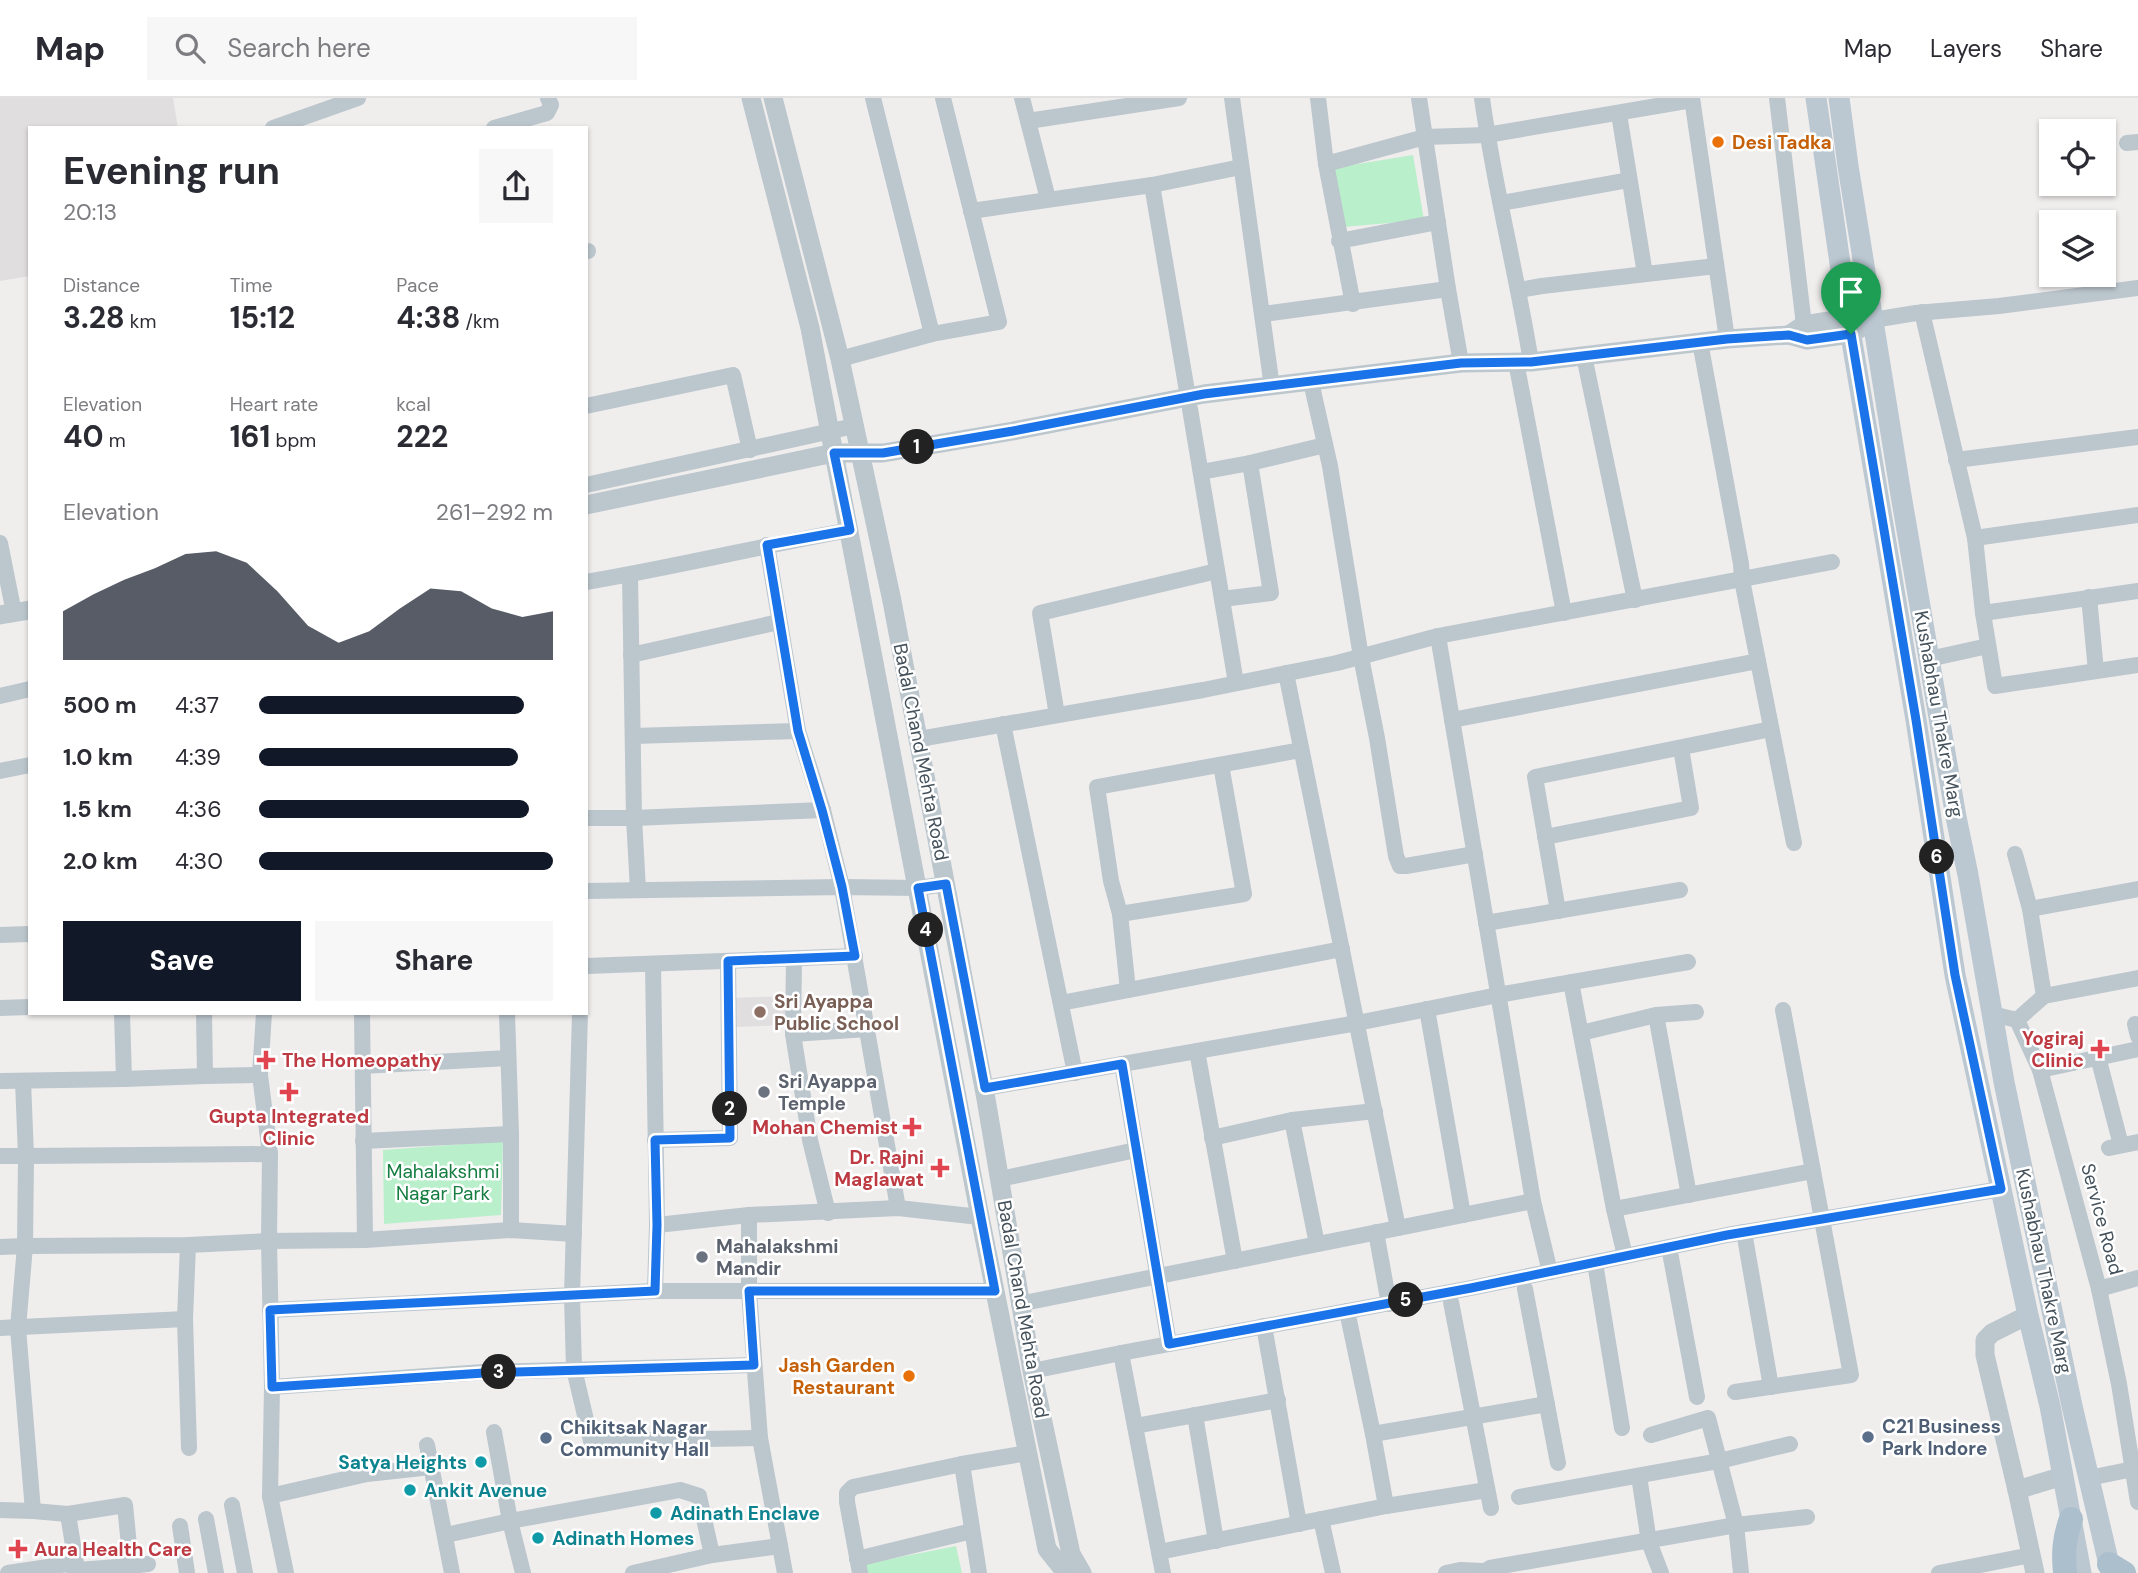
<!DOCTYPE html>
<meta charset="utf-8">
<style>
:root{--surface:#fff;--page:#f7f7f7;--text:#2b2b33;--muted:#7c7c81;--line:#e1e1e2;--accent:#111827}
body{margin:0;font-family:"DM Sans",sans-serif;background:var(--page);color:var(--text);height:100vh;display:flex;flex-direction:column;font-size:26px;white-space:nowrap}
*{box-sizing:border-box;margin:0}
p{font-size:23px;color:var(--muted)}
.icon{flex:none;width:38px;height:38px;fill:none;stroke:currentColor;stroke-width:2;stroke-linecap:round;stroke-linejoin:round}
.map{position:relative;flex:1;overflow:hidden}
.sheet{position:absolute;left:28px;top:28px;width:560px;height:889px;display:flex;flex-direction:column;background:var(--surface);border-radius:0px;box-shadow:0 2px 5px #0004}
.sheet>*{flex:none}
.fabs{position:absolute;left:2039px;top:21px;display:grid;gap:14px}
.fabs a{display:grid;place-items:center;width:77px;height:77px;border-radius:0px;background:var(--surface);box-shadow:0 2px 5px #0004;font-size:35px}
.pin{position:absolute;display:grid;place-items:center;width:60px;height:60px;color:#fff;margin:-72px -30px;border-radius:50% 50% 50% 0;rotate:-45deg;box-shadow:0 0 7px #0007}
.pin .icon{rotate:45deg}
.km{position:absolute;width:35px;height:35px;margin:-18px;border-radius:50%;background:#222;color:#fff;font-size:19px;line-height:35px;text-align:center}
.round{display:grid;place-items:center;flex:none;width:74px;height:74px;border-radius:0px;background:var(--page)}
.head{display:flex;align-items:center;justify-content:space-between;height:119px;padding:0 35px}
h1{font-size:38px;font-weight:700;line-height:52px}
.figures{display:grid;grid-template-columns:repeat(3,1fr);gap:10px;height:119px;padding:7px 35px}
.figures div{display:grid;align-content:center}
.figures b{font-size:30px;font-weight:700}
.figures small{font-size:19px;font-weight:400}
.figures p{font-size:19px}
.chart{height:196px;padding:14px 35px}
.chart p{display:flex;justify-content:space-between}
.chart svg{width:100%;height:126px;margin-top:7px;fill:var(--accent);opacity:.7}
.primary-button{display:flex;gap:14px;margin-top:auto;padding:14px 35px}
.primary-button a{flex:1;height:80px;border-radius:0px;background:var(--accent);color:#fff;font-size:28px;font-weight:700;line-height:80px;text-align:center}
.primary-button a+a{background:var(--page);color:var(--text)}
ul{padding:0 35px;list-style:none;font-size:23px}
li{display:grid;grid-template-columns:112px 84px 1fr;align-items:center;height:52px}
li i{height:18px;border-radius:9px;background:var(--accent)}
header{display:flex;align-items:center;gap:42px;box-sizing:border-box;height:98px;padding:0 35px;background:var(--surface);border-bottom:2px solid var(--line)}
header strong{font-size:33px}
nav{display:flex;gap:38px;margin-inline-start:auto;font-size:24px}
.search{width:490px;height:63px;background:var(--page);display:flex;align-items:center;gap:18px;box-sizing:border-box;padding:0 24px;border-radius:0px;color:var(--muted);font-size:26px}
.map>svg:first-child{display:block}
.education{fill:#e1dee0}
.green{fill:#baefcb}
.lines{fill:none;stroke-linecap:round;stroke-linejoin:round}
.minor{stroke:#bbc6cd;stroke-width:16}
.tertiary{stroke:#bbc6cd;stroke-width:19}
.secondary{stroke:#bbc8d2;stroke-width:21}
.primary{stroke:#acbfcd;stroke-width:24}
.route-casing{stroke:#fff;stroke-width:14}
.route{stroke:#1a73e8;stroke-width:9}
.food-dot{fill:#e8710a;stroke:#fff;stroke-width:2.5}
.education-dot{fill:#8d6e63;stroke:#fff;stroke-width:2.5}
.health-dot{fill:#e0444e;stroke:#fff;stroke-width:2.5}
.worship-dot{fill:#6b7280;stroke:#fff;stroke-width:2.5}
.service-dot{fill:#5c6f8a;stroke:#fff;stroke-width:2.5}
.culture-dot{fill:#0f9aa8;stroke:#fff;stroke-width:2.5}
.labels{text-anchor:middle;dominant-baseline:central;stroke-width:5;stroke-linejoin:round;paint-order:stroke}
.food-label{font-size:19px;font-weight:bold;fill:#c56008;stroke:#fff;text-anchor:start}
.street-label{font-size:19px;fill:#45525b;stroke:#fff}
.education-label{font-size:19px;font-weight:bold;fill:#785e54;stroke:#fff;text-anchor:start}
.health-label{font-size:19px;font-weight:bold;fill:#be3a42;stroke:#fff;text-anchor:end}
.worship-label{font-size:19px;font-weight:bold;fill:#5b616d;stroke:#fff;text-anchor:start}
.park-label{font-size:19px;fill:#167d41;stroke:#fff}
.service-label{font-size:19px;font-weight:bold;fill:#4e5e75;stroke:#fff;text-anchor:start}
.culture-label{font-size:19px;font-weight:bold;fill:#0d838f;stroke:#fff;text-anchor:start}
</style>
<header>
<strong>Map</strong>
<div class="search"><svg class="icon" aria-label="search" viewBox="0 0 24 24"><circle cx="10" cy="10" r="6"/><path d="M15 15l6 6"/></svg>Search here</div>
<nav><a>Map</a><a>Layers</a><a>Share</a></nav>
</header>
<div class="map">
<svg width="2138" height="1475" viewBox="0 0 2138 1475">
<rect width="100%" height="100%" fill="#f0eded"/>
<!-- education -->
<g class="education">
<polygon points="0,0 173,0 178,30 30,30 30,178 0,183"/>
<polygon points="787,898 790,927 734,929 731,900"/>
</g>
<!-- green -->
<g class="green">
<polygon points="1413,57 1424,122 1343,129 1333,70"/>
<polygon points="503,1043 501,1117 384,1126 383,1052"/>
<polygon points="956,1448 962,1475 867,1475 865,1466"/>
</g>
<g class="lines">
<!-- minor -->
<g class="minor">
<polyline points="873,0 932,236"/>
<polyline points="1022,0 1048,101"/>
<polyline points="1232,0 1272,289"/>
<polyline points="1318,0 1326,66 1353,206"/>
<polyline points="1419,0 1448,191 1461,265"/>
<path d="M1482,0c12,89 35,176 49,264"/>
<polyline points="1692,0 1727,241"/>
<polyline points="1777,0 1804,227"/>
<polyline points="1619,16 1645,176"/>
<polyline points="1028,23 1179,0"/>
<polyline points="273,30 358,0"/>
<polyline points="494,30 547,15 551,7 548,0"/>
<polyline points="2127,45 2138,44"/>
<polyline points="1326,66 1425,39 1487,37 1692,2"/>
<polyline points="1152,87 1188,299"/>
<polyline points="1501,105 1629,82"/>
<polyline points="971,113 1152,87 1241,69"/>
<polyline points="1339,143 1438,124"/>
<polyline points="586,153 588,153"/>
<polyline points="1519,192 1542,188 1716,168"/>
<polyline points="1922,214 1975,440 1983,515 1995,588 2138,567"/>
<polyline points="1263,216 1448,191"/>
<polyline points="1873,222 1916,215 1999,208 2138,190"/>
<polyline points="1700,244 1741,466 1742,482 1794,745"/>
<polyline points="1584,258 1635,502"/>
<polyline points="840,261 932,236 999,224 943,0"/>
<polyline points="1516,264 1564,515"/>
<polyline points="1311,284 1330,368 1361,559 1377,640 1396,758 1400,768 1406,768 1475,756"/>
<polyline points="586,308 733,277 750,352"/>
<polyline points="1190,311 1236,585"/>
<polyline points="1956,362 2138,339"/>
<polyline points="1250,365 1325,347"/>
<polyline points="1201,374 1250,365 1271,495 1222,501"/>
<polyline points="586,387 854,328"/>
<polyline points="1975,440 2138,417"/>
<polyline points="0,445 14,515"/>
<polyline points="767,447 798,633 823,712 842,789 898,1110"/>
<polyline points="630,477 634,720 638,792"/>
<path d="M586,484c89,-15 175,-36 264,-52"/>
<polyline points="2089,499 2096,573"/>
<polyline points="1983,515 2138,493"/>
<polyline points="1438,538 1533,1103 1550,1174"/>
<polyline points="631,557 779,524"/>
<polyline points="1929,561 1988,548"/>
<polyline points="1286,575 1398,1130"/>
<polyline points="0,598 30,591"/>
<polyline points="1057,617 1040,515 1217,473"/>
<polyline points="1452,622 1758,563"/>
<polyline points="1003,626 1075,975"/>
<polyline points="633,638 798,633"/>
<polyline points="919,641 1203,592 1337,565 1438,538 1832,464"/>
<polyline points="0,673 30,667"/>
<polyline points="586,720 634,720 823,712"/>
<polyline points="1545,739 1691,710 1681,650"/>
<polyline points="2015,756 2030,811 2044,898 2017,922"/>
<polyline points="586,793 842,789 918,790 946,786"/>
<polyline points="2030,811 2138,791"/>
<polyline points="1558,813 1535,679 1771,631"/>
<polyline points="1120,816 1244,796 1221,667"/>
<polyline points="1486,825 1680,792"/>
<polyline points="0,837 30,836"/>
<polyline points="794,861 793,936 810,1042 828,1115"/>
<polyline points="653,866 657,1127 655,1193"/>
<polyline points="586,868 855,858"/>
<polyline points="1571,884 1614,1111 1625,1158"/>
<polyline points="1128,892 1120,816 1111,783 1097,689 1301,652"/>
<polyline points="2044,898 2138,880"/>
<polyline points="1061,905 1342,851"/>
<polyline points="0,910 30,909"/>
<polyline points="1427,911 1463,1117"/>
<polyline points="122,915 124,981 205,978"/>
<polyline points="204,915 205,978 260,977"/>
<polyline points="264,915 260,977 270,1056 269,1143 272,1289 270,1398 286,1475"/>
<polyline points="362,915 365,1142"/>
<polyline points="507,915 511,1036 511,1132"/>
<polyline points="580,915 572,1198 574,1271 591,1343 760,1340"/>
<polyline points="1992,916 2017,922 2040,972 2099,1191 2119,1286 2138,1404"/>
<polyline points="1656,917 1689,1097"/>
<polyline points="2135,926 2138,938"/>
<polyline points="1581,935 1656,917 1696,914"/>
<polyline points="793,936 867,931"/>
<polyline points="1197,953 1235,1163"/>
<polyline points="2098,959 2121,1047"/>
<polyline points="1122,966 1169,1246"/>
<polyline points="362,968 508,960"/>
<polyline points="2040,972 2138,951"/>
<polyline points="0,983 124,981"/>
<polyline points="985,990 1357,925 1498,897 1688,864"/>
<polyline points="1292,1022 1317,1146"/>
<polyline points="1212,1040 1292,1022 1375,1013"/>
<polyline points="655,1042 730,1040 728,863"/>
<polyline points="363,1043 511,1036"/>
<polyline points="2109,1050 2138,1044"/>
<polyline points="270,1056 26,1058 25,1148 188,1147 269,1143 365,1142 511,1132 574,1136"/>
<polyline points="0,1058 26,1058 23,983"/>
<polyline points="1000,1081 1136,1052"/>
<polyline points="1614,1111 1813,1073"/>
<polyline points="749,1117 749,1193 760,1340 785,1475"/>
<polyline points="657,1127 749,1117 898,1110 980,1119"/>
<polyline points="1376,1134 1389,1206"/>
<polyline points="1744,1134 1771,1289"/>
<polyline points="0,1149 25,1148 18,1230 33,1413 0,1412"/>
<polyline points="1669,1149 1697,1299"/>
<polyline points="1595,1165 1622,1330"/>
<polyline points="1525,1191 1558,1365"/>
<polyline points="2099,1191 2138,1180"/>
<polyline points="1451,1204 1491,1410"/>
<polyline points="1019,1206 1533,1103"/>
<polyline points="270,1212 655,1193 995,1193"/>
<polyline points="1347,1213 1373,1336"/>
<polyline points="185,1221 188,1147"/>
<polyline points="1264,1228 1299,1426"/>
<polyline points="0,1230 185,1221 189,1350"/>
<polyline points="1121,1255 1163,1475"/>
<polyline points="1032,1273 1121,1255 1471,1190 1727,1137 2001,1091"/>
<polyline points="272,1289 484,1274 754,1267"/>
<polyline points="1735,1294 1851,1277 1783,912"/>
<polyline points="1195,1317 1216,1443"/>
<polyline points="1135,1328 1278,1302"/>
<polyline points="494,1334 510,1423 523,1475"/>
<polyline points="1651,1337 1708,1320 1736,1427 1741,1475"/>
<polyline points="427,1347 452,1475"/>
<polyline points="962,1366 1028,1355"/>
<polyline points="1639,1378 1649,1444 1661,1475"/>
<polyline points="2089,1380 2133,1371"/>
<polyline points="270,1398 367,1376 431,1369"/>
<polyline points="1519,1399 1719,1363 1790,1346"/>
<polyline points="232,1407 245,1475"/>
<polyline points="1386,1408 1487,1392"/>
<polyline points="33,1413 68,1416"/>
<polyline points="206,1421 216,1475"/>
<polyline points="1321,1421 1333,1475"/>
<polyline points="180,1428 187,1475"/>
<polyline points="446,1437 510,1423 680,1392 699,1398 712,1457"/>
<polyline points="1159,1454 1386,1408 1373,1336 1547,1306"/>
<polyline points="857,1461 972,1433"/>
<polyline points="131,1468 148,1466"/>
<polyline points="8,1475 68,1466 77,1472 131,1468 125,1407 68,1416 77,1472 77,1475"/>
<polyline points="633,1475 712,1457 780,1448"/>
<polyline points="860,1475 847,1404 847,1395 853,1389 962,1366 979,1475"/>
<polyline points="1446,1475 1460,1472 1483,1473"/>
<polyline points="1482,1475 1490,1470 1736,1427 1807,1419"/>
<polyline points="1939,1475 2031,1457"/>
</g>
<!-- tertiary -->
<g class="tertiary">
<polyline points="751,0 810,230 980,1119 1047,1451 1066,1475"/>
<polyline points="773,0 840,261 892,503 986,1001 1032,1273 1071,1456 1082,1475"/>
<polyline points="1789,237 1804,227 1848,220 1862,221"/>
<polyline points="586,407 834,355 883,355 1013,333 1204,296 1461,265 1531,264 1727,241 1789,237 1807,242 1851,236 1873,222"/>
<polyline points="0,517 30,512"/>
<polyline points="2028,1217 1992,1235 1985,1242 1985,1257 2017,1392 2035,1475"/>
<polyline points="2017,1392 2063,1378"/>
</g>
<!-- secondary -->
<g class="secondary">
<polyline points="1816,0 1848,220 1916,622 1955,877 2028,1217 2050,1308 2081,1475"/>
<polyline points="1839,0 1848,68 1901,397 1956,719 1968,777 2004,984 2072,1308 2111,1475"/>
</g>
<!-- primary -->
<g class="primary">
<polyline points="2109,1466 2124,1475"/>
<path d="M2065,1475c-2,-20 -1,-35 6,-54"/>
</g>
</g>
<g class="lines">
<defs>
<polygon id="route" points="1851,236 1916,622 1955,877 2001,1091 1727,1137 1471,1190 1169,1246 1122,966 985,990 946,786 918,790 995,1193 749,1193 754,1267 484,1275 272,1289 270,1212 655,1193 657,1127 655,1042 730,1040 728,863 855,858 842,789 822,712 798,633 767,447 850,432 834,355 883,355 1013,333 1204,296 1461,265 1531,264 1727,241 1789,237 1807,242"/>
</defs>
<!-- route casing -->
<use href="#route" class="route-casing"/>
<!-- route -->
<use href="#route" class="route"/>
</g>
<!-- markers -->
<g class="food-dot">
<circle cx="1718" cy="44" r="7"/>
<circle cx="909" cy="1278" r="7"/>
</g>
<circle class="education-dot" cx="760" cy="914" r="7"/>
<g class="health-dot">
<path d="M2096.5 940.5h7v7h7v7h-7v7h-7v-7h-7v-7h7z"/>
<path d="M262.5 951.5h7v7h7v7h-7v7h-7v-7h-7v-7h7z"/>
<path d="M285.5 983.5h7v7h7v7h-7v7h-7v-7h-7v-7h7z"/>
<path d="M908.5 1018.5h7v7h7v7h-7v7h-7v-7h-7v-7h7z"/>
<path d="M936.5 1059.5h7v7h7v7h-7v7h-7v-7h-7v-7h7z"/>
<path d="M14.5 1440.5h7v7h7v7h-7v7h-7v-7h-7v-7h7z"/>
</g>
<g class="worship-dot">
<circle cx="764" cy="994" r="7"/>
<circle cx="702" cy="1159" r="7"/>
</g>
<g class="service-dot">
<circle cx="1868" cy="1339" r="7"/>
<circle cx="546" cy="1340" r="7"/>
</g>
<g class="culture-dot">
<circle cx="481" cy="1364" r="7"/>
<circle cx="410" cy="1392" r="7"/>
<circle cx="656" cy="1415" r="7"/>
<circle cx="538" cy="1440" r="7"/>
</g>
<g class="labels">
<!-- food labels -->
<g class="food-label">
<text x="1732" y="44">Desi Tadka</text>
<text x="895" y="1267" text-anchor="end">Jash Garden<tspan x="895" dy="22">Restaurant</tspan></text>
</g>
<!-- street labels -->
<g class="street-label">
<text transform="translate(1939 616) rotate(80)">Kushabhau Thakre Marg</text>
<text transform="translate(921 654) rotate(79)">Badal Chand Mehta Road</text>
<text transform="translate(2102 1121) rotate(75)">Service Road</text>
<text transform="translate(2044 1173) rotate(78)">Kushabhau Thakre Marg</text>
<text transform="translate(1023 1211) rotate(80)">Badal Chand Mehta Road</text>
</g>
<!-- education labels -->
<g class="education-label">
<text x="774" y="903">Sri Ayappa<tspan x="774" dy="22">Public School</tspan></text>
</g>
<!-- health labels -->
<g class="health-label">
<text x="2084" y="940">Yogiraj<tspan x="2084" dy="22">Clinic</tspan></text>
<text x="282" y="962" text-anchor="start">The Homeopathy</text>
<text x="289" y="1018" text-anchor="middle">Gupta Integrated<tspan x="289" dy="22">Clinic</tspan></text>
<text x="898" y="1029">Mohan Chemist</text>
<text x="924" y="1059">Dr. Rajni<tspan x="924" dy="22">Maglawat</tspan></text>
<text x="34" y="1451" text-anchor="start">Aura Health Care</text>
</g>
<!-- worship labels -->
<g class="worship-label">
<text x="778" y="983">Sri Ayappa<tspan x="778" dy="22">Temple</tspan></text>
<text x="716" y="1148">Mahalakshmi<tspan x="716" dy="22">Mandir</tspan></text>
</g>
<!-- park labels -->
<g class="park-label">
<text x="443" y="1073">Mahalakshmi<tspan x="443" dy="22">Nagar Park</tspan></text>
</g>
<!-- service labels -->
<g class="service-label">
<text x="1882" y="1328">C21 Business<tspan x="1882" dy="22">Park Indore</tspan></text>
<text x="560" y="1329">Chikitsak Nagar<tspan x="560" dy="22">Community Hall</tspan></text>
</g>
<!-- culture labels -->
<g class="culture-label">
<text x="467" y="1364" text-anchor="end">Satya Heights</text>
<text x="424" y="1392">Ankit Avenue</text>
<text x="670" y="1415">Adinath Enclave</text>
<text x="552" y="1440">Adinath Homes</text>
</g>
</g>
</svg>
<div class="fabs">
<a><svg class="icon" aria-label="locate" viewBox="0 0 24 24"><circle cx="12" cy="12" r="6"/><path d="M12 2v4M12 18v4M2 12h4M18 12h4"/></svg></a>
<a><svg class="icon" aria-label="layers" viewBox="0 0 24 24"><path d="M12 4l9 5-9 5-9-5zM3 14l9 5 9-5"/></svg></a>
</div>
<div class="pin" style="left:1851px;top:236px;background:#1e9e55"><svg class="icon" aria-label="arrive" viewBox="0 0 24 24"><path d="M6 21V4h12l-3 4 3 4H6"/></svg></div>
<b class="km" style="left:917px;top:349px">1</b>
<b class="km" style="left:730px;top:1011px">2</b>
<b class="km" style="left:499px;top:1274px">3</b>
<b class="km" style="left:926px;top:832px">4</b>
<b class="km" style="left:1406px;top:1202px">5</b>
<b class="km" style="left:1937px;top:759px">6</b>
<section class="sheet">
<div class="head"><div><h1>Evening run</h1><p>20:13</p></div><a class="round"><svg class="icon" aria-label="share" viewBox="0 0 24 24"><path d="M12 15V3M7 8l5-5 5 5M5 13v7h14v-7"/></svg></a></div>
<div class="figures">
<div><p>Distance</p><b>3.28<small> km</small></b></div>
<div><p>Time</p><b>15:12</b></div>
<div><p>Pace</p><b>4:38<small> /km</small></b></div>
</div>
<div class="figures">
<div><p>Elevation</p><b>40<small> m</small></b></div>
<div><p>Heart rate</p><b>161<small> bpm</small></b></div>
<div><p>kcal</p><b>222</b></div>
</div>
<div class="chart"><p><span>Elevation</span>261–292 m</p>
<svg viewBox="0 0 160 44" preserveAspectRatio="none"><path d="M0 44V27L10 21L20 16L30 12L40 7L50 6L60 10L70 20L80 32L90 38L100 34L110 26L120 19L130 20L140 26L150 29L160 27V44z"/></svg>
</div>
<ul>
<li><b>500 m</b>4:37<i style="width:90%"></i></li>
<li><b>1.0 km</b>4:39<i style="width:88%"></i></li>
<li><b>1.5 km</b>4:36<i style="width:92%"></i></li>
<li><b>2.0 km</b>4:30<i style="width:100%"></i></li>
</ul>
<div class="primary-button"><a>Save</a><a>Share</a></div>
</section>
</div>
